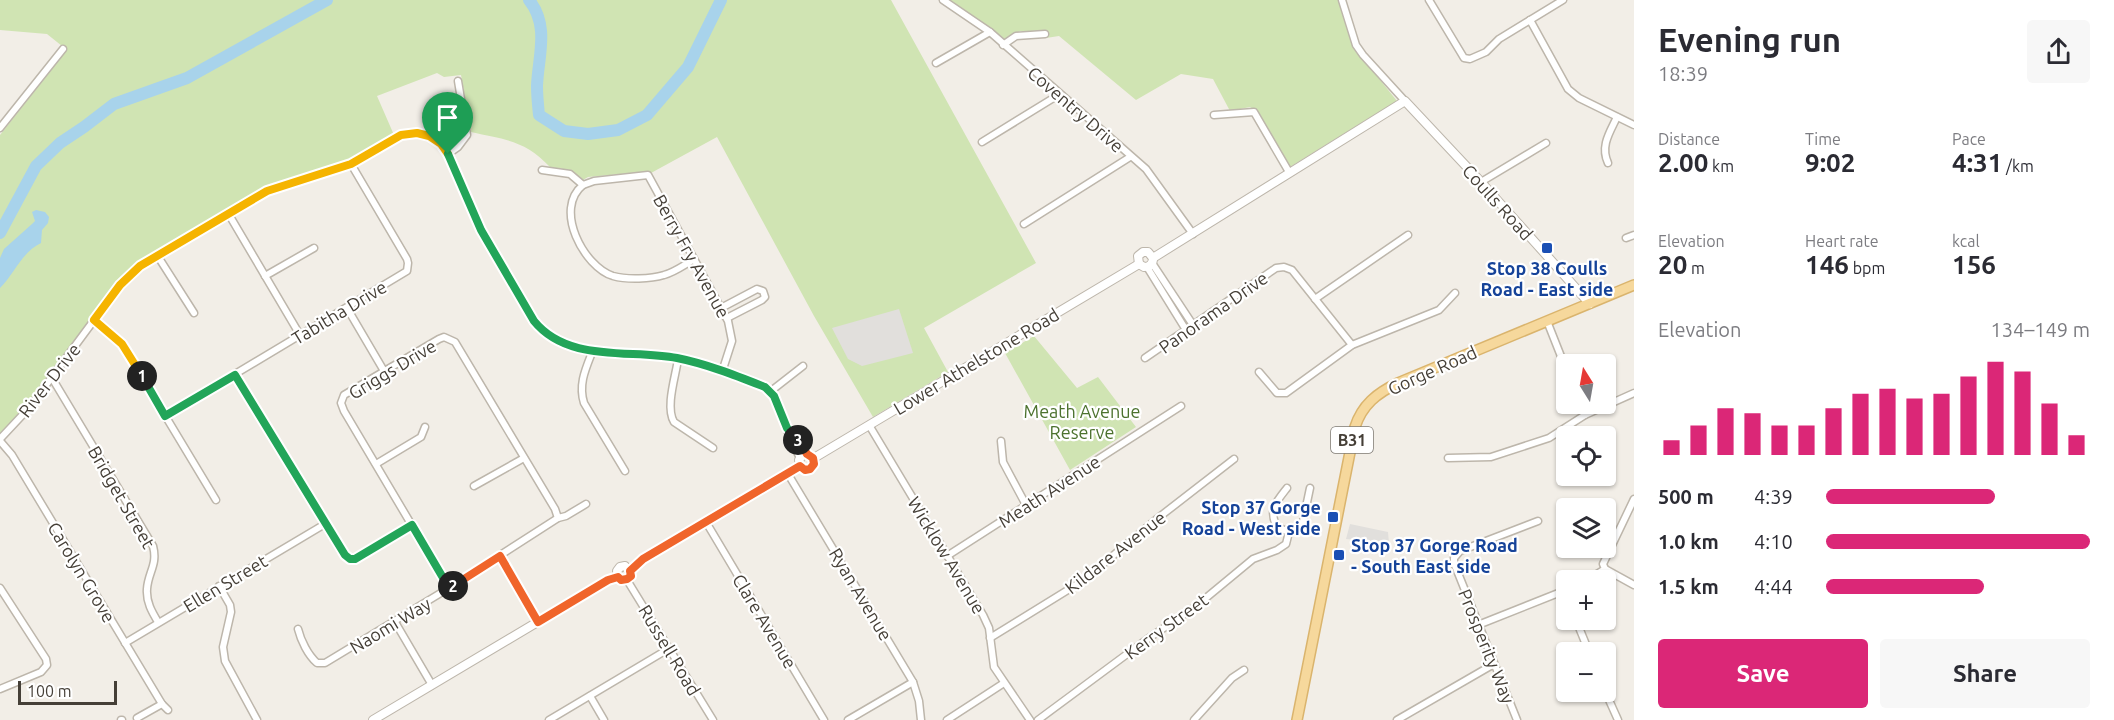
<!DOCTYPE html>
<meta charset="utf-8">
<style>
:root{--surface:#fff;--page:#f7f7f7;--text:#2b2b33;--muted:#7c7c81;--accent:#db2777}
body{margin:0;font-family:Ubuntu,sans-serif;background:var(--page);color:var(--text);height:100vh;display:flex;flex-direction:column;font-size:22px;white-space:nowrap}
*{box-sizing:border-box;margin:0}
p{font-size:20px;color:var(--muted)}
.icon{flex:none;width:33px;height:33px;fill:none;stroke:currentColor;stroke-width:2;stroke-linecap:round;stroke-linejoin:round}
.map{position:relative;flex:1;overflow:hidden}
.drawer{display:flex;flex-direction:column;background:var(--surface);width:480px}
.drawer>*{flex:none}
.needle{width:39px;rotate:349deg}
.fabs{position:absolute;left:1556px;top:354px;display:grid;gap:12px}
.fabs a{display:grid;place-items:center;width:60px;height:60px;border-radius:6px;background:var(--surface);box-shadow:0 2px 4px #0004;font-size:30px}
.scale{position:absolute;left:18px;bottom:15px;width:99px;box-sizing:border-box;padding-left:6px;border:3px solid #453f37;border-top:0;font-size:16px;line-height:21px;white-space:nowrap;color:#453f37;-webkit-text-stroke:4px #fff;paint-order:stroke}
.pin{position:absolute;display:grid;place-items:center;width:51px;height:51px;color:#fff;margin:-62px -26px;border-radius:50% 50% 50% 0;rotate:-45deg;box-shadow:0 0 6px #0007}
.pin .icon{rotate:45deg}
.km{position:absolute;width:30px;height:30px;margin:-15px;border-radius:50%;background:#222;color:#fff;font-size:16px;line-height:30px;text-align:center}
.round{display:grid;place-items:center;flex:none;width:63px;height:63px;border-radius:6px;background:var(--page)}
.headline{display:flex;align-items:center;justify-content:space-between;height:102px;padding:0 24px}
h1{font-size:33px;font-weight:700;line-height:45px}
.stats{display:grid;grid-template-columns:repeat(3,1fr);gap:9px;height:102px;padding:6px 24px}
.stats div{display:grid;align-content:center}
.stats b{font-size:26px;font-weight:700}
.stats small{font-size:16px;font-weight:400}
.stats p{font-size:16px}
.chart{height:168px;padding:12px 24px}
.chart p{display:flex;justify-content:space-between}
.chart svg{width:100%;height:108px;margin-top:6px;stroke:var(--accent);stroke-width:6}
.button{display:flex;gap:12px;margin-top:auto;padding:12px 24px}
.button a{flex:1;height:69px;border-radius:6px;background:var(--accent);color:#fff;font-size:24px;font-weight:700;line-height:69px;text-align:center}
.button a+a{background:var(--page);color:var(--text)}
ul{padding:0 24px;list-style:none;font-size:20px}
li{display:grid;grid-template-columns:96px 72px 1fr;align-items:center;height:45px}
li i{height:15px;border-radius:8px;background:var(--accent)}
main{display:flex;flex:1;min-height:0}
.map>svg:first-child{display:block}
.green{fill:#d0e4b3}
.parking{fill:#e1dfdc}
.water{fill:#a8d3eb}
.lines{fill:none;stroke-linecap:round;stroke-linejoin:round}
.river{stroke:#a8d3eb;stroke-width:12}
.minor-casing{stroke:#bdb6ab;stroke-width:9}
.tertiary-casing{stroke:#bdb6ab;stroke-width:10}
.primary-casing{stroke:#dab46d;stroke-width:12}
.minor{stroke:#fff;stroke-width:6}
.tertiary{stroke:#fff;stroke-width:8}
.primary{stroke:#f6d89c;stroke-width:9}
.split-1-casing{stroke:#fff;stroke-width:12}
.split-2-casing{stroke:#fff;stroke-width:12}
.split-3-casing{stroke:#fff;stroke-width:12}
.split-4-casing{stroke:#fff;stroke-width:12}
.split-1{stroke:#f5b400;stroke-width:8}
.split-2{stroke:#22a559;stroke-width:8}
.split-3{stroke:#f0652b;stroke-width:8}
.split-4{stroke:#22a559;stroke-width:8}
.transit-dot{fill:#1a4fb4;stroke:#fff;stroke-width:2}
.labels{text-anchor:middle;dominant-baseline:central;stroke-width:4.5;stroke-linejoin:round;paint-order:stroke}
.shield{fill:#fff;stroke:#7d7973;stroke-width:1.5}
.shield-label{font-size:16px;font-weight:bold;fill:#453f37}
.street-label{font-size:18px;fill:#453f37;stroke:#fff}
.transit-label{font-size:18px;font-weight:bold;fill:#164399;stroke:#fff}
.park-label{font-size:18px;fill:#4c722e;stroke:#fff}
</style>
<main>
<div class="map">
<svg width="1634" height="720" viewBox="0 0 1634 720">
<rect width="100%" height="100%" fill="#f2eee7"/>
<!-- green -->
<g class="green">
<path d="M0,0h891l145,263 -112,65 24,44 -75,45 -59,-101 -97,-179 -66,36 -8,-1 -55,5 -5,3c-10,-10 -19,-12 -32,-12 -26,-28 -45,-28 -80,-36l-10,-57 -17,2 -7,-4 -60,23 17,39 -44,25 -21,9 -63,19 -126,75 -25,25 -65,88 -28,36 -22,22v-299l67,-85 -20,-16 -47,-4z"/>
<polygon points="948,0 1338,0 1356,50 1397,101 1290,167 1258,112 1250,107 1230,111 1213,79 1181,74 1136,100 1059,36 1046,38 1045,32 1020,31 1005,40"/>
<polygon points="1034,336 1077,388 1098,377 1136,427 1070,470 1005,353"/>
</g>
<!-- parking -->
<g class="parking">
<polygon points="899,309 913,353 862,366 848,359 832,328"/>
<polygon points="1350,524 1388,532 1389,543 1346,539"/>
</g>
<!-- water -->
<path class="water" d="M36,210l9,2 4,5 -1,6 -6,7 -1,13c-20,10 -26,30 -41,45v-30l4,-9 28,-25 3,-3 -3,-9z"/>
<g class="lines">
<!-- river -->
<g class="river">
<path d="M529,0c21,26 9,57 8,86 0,10 1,19 2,29l25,16 24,3 30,-4 29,-15 41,-48 33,-67"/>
<polyline points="0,233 36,166 60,143 84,127 114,104 187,78 327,0"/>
</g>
<defs>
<g id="minor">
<polyline points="943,0 990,32 1146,169 1193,234"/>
<polyline points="1342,0 1356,45 1363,55 1405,101"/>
<polyline points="1429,0 1461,53 1464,58 1470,59 1486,52 1499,39 1563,0"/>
<polyline points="1530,20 1568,89 1579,98 1634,125"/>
<polyline points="1003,45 1016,36 1045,34"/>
<polyline points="936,63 990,32"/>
<polyline points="1214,115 1254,112 1289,172"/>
<polyline points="0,128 63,49"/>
<polyline points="982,142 1060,94"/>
<polyline points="448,154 458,147 467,135 458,81"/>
<path d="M1608,163c-8,-17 2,-31 9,-46"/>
<polyline points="542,170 570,174 583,185 594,181 648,175 728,321 732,341 722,372"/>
<polyline points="1481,182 1546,143"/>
<path d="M583,185c-30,24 1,82 30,91 14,4 38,3 51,-1 11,-3 20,-10 29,-15"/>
<polyline points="228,213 300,335"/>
<polyline points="1024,224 1130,157"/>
<polyline points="1626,238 1634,235"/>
<polyline points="157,255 194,313"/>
<polyline points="1152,263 1193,325"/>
<polyline points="1147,267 1186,330"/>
<polyline points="265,276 314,248"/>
<polyline points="1315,299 1408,235"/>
<polyline points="347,308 384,371"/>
<polyline points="721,308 757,289 763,291 765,297 762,300 727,318"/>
<polyline points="95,320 122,344 216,500"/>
<polyline points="1547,321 1566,369"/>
<path d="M593,350c-7,18 -15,34 -9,53l41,68"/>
<polyline points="1145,358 1276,268 1284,267 1292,270 1352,345"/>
<path d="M678,359c-2,16 -13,48 -4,63l39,26"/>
<polyline points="1259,372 1277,393 1286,393 1352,345 1439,310 1455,293"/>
<polyline points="235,375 341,551 350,559 361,556 412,525"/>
<path d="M52,378l101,168c5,19 -5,26 -6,43 -1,13 5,23 11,33"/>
<polyline points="771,391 803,366"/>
<polyline points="1580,404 1585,415"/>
<polyline points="165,416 407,271 408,263 407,259 351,164"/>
<polyline points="869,425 983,615 989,628 994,667 1030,720"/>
<polyline points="788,428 795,435 807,454"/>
<path d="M0,439l29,-31 91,-123 20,-19 17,-11 110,-64 65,-20 19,-7 50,-29 16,-2 12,3 12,8 10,14 30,72 53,91c34,42 96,28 143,37 30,6 60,18 88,29l9,9 16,42 10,20"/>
<polyline points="0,441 12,455 162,704 168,710"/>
<polyline points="1001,441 1003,462 1026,505"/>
<polyline points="1448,458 1491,457 1549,438 1585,415 1634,393"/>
<polyline points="376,464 421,437 425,427"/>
<polyline points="788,474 913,682 919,701 921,720"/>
<polyline points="474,486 524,458"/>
<polyline points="706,522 824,720"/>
<polyline points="1289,532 1302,526 1310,488"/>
<polyline points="500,556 538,622"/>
<polyline points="947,556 1181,406"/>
<polyline points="1605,569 1634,585"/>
<polyline points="627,580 713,720"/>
<polyline points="1587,580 1605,569 1603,564 1634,499"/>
<polyline points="219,586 230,605 231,612 223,647 225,661 257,720"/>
<polyline points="0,588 46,659 47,665 41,672 0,689"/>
<polyline points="449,588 344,411 341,403 344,395 439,339 444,337 455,342 555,509 558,518"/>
<polyline points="1576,620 1589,652"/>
<polyline points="395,622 432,685"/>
<polyline points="1478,625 1566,590"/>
<path d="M298,629c3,12 10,26 19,34h8l124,-75 109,-70 8,-2 20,-12"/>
<polyline points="990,638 1084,580 1158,518 1234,459"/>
<polyline points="125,643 325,524"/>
<polyline points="1605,691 1618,720"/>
<polyline points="590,696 604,720"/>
<polyline points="137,718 162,704"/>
<polyline points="121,720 122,720"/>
<polyline points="549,720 670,648"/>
<polyline points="848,720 913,682"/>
<polyline points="947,720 1004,683"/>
<path d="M1038,720l108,-80 49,-33 58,-48 24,-9 9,-6 3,-12 -12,-5c-9,-17 -1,-25 10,-39"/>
<polyline points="1194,720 1232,678 1244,670"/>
<polyline points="1397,720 1494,664"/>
<polyline points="1517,720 1454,563 1454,558 1460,551 1538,521"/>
</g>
<g id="tertiary">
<polyline points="1153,258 1405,101 1481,182 1590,304"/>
<polyline points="1139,264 1138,256 1143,252 1148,252 1153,258"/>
<path d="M1139,264l5,3c6,0 9,-3 9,-9"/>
<polyline points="814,458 1139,264"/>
<polyline points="800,466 799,460 802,456 807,454 814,458"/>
<polyline points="800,466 805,470 810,469 814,464 814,458"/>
<polyline points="630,571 643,559 800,466"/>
<polyline points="618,577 617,571 620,567 625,566 630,571"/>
<polyline points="618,577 621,580 627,580 631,576 630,571"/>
<polyline points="373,720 608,580 618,577"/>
</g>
<path id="primary" d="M1297,720l58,-293c7,-22 22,-34 43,-44l236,-98"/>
</defs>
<!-- minor casing -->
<use href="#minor" class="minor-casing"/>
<!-- tertiary casing -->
<use href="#tertiary" class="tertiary-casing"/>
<!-- primary casing -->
<use href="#primary" class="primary-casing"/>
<!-- minor -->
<use href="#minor" class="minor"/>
<!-- tertiary -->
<use href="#tertiary" class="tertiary"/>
<!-- primary -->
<use href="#primary" class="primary"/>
</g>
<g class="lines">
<defs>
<polyline id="split-1" points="142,376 122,344 94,320 120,285 140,266 267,191 351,164 401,135 417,133 429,136 441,144 448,154"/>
<polyline id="split-2" points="142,376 165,416 235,375 345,555 350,559 355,559 412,525 449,588 453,586"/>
<polyline id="split-3" points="453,586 500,556 538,622 608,580 618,577 621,580 627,579 631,576 630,571 643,559 800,466 805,470 810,469 814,464 813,458 807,454 798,440"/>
<path id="split-4" d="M448,154l33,76 53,91c34,42 96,28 143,37 30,6 60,18 88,29l9,9 13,32 11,12"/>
</defs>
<!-- split-1 casing -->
<use href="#split-1" class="split-1-casing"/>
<!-- split-2 casing -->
<use href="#split-2" class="split-2-casing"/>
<!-- split-3 casing -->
<use href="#split-3" class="split-3-casing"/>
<!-- split-4 casing -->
<use href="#split-4" class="split-4-casing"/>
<!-- split-1 -->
<use href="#split-1" class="split-1"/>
<!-- split-2 -->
<use href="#split-2" class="split-2"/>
<!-- split-3 -->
<use href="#split-3" class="split-3"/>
<!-- split-4 -->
<use href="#split-4" class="split-4"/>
</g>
<!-- markers -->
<g class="transit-dot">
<rect x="1541" y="242" width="12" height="12" rx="3"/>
<rect x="1327" y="511" width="12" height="12" rx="3"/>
<rect x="1333" y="549" width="12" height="12" rx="3"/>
</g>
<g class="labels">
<!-- shield labels -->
<rect class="shield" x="1331" y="427" width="42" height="26" rx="4.5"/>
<g class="shield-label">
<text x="1352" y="440">B31</text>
</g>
<!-- street labels -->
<g class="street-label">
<text transform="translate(1076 109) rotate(41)">Coventry Drive</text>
<text transform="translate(1498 202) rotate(48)">Coulls Road</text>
<text transform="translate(692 256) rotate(61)">Berry Fry Avenue</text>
<text transform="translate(339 312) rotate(-31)">Tabitha Drive</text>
<text transform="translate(1213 312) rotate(-35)">Panorama Drive</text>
<text transform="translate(976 361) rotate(-31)">Lower Athelstone Road</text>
<text transform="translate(392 369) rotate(-31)">Griggs Drive</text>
<text transform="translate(1432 370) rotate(-24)">Gorge Road</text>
<text transform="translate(49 380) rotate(-52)">River Drive</text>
<text transform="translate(1049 491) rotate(-33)">Meath Avenue</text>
<text transform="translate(122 497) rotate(60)">Bridget Street</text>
<text transform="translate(1115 552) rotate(-38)">Kildare Avenue</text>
<text transform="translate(947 555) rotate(59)">Wicklow Avenue</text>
<text transform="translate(82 572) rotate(59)">Carolyn Grove</text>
<text transform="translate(225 583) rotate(-31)">Ellen Street</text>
<text transform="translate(861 594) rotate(59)">Ryan Avenue</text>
<text transform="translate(765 621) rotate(59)">Clare Avenue</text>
<text transform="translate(390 625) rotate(-31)">Naomi Way</text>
<text transform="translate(1166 626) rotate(-36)">Kerry Street</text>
<text transform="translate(1487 646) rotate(68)">Prosperity Way</text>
<text transform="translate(670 650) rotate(59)">Russell Road</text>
</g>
<!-- transit labels -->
<g class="transit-label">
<text x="1547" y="268">Stop 38 Coulls<tspan x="1547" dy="21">Road - East side</tspan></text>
<text x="1321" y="507" text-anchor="end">Stop 37 Gorge<tspan x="1321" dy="21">Road - West side</tspan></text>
<text x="1351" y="545" text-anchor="start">Stop 37 Gorge Road<tspan x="1351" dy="21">- South East side</tspan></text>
</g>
<!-- park labels -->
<g class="park-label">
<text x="1082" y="411">Meath Avenue<tspan x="1082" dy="21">Reserve</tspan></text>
</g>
</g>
</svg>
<div class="fabs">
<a><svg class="needle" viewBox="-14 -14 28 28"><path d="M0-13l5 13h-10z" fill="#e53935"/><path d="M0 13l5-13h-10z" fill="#7c7c81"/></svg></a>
<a><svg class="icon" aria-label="locate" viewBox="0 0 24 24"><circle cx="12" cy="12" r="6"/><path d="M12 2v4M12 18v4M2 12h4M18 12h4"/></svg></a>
<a><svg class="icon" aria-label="layers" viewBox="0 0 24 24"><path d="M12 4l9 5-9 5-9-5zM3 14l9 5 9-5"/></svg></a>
<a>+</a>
<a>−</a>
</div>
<div class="scale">100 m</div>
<div class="pin" style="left:448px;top:154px;background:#1e9e55"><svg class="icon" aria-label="arrive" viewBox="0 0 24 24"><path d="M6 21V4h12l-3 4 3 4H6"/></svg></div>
<b class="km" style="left:142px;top:376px">1</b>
<b class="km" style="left:453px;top:586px">2</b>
<b class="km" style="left:798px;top:440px">3</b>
</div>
<section class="drawer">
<div class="headline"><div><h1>Evening run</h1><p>18:39</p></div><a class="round"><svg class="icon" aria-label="share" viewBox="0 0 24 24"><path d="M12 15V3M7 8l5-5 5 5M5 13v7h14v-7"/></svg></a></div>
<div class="stats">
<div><p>Distance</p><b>2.00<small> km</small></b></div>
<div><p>Time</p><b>9:02</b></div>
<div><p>Pace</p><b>4:31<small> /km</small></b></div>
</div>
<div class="stats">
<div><p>Elevation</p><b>20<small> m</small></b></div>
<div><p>Heart rate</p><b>146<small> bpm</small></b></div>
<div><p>kcal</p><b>156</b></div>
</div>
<div class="chart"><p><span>Elevation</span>134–149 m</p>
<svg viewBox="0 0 160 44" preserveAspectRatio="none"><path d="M5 44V38M15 44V32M25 44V25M35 44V27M45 44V32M55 44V32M65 44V25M75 44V19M85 44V17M95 44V21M105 44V19M115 44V12M125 44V6M135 44V10M145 44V23M155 44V36"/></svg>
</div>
<ul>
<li><b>500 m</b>4:39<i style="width:64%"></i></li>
<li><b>1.0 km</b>4:10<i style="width:100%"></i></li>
<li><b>1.5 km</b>4:44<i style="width:60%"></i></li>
</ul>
<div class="button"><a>Save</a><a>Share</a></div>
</section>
</main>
